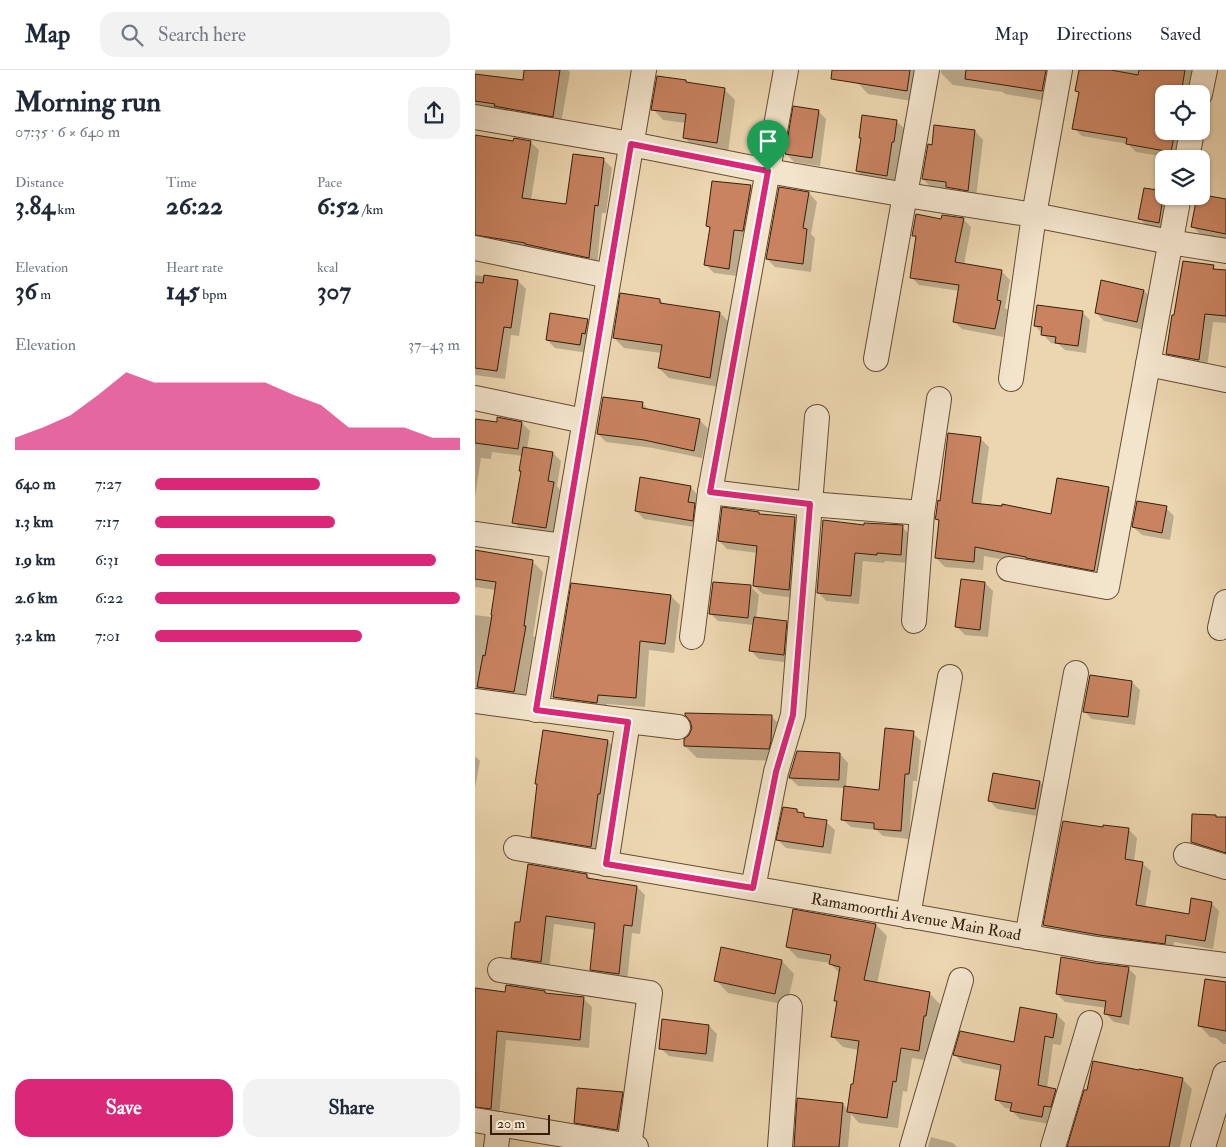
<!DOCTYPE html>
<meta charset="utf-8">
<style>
:root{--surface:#fff;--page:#f2f2f3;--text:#1f2937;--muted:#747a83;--line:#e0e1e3;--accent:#db2777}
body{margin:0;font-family:"IM FELL Double Pica",serif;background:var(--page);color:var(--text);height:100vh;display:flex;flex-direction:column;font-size:19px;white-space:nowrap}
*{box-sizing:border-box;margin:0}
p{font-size:16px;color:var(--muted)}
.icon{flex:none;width:28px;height:28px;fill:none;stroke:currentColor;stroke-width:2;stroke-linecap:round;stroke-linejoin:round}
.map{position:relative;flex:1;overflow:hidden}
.drawer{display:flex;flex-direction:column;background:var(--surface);width:475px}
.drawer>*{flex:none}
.buttons{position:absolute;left:680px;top:15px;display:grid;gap:10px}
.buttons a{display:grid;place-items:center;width:55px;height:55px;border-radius:10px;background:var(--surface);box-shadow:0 1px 4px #0004;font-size:25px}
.scale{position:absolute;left:15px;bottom:12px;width:60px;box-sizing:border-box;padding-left:5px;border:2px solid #351e09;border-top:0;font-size:14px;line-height:18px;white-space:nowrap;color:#351e09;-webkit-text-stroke:4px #f3e4cc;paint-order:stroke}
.pin{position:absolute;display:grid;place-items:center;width:42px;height:42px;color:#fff;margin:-51px -21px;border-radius:50% 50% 50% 0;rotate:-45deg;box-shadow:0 0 5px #0007}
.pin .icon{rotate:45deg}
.round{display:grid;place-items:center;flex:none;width:52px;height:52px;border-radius:15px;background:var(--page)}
.summary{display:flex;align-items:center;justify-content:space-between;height:85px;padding:0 15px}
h1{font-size:28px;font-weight:700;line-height:38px}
.metrics{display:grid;grid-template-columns:repeat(3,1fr);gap:8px;height:85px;padding:5px 15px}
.metrics div{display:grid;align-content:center}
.metrics b{font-size:25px;font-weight:700}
.metrics small{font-size:14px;font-weight:400}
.metrics p{font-size:14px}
.chart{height:140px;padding:10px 15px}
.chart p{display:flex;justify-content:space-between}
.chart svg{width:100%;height:90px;margin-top:5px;fill:var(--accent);opacity:.7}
.primary-button{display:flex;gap:10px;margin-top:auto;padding:10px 15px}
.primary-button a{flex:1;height:58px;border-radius:15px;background:var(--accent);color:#fff;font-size:20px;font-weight:700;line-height:58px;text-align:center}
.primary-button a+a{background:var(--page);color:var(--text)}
ul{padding:0 15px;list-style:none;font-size:16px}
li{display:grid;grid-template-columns:80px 60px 1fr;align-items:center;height:38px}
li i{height:12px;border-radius:6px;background:var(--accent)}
header{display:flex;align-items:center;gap:30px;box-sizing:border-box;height:70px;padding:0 25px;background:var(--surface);border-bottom:1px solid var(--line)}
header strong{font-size:24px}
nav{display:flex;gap:28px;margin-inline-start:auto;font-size:18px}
.search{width:350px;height:45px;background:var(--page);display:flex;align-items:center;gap:12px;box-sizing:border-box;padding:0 18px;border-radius:15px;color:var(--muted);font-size:19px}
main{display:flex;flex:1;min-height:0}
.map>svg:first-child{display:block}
.shadow{fill:#0003}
.building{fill:#c98361;stroke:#351e09}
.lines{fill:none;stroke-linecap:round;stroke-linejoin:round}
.street-casing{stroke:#634c33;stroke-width:26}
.street{stroke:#f3e4cc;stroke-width:24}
.route-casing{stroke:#fff;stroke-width:10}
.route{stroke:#db2777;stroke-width:6}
.labels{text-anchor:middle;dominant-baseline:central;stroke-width:4;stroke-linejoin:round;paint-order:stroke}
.street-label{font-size:16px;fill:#351e09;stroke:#f3e4cc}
</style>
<header>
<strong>Map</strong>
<div class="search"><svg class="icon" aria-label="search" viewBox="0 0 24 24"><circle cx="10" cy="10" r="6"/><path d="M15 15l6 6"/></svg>Search here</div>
<nav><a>Map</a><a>Directions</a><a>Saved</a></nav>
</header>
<main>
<section class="drawer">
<div class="summary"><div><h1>Morning run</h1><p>07:35 · 6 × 640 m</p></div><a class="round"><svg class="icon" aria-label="share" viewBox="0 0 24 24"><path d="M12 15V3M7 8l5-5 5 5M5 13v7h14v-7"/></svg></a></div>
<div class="metrics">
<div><p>Distance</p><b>3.84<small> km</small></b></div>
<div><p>Time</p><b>26:22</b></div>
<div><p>Pace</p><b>6:52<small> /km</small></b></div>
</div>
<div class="metrics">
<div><p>Elevation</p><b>36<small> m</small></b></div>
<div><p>Heart rate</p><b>145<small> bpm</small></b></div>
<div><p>kcal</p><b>307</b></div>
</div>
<div class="chart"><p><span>Elevation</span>37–43 m</p>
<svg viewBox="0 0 160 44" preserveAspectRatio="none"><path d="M0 44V38L10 33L20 27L30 17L40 6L50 11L60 11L70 11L80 11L90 11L100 17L110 22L120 33L130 33L140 33L150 38L160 38V44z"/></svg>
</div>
<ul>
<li><b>640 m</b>7:27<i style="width:54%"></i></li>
<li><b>1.3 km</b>7:17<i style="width:59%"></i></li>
<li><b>1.9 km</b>6:31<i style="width:92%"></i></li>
<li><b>2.6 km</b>6:22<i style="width:100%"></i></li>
<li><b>3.2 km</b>7:01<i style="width:68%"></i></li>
</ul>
<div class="primary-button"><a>Save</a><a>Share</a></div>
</section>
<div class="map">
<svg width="751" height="1077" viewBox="0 0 751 1077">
<rect width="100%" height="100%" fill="#ecd6b0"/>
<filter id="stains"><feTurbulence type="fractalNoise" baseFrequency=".004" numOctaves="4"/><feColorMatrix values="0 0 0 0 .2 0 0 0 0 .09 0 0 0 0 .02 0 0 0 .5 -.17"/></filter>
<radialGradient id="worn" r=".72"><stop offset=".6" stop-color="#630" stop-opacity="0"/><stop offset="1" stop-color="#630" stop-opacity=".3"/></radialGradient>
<!-- shadow -->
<g class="shadow">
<polygon points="50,0 93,0 95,2 86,54 0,37 0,5 49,12"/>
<polygon points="384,0 456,0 443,32 393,24 382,12"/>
<polygon points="466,0 585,0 578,32 530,24 528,22 478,15 466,3"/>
<polygon points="605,0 720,0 716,24 689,24 689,61 709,61 704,89 661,82 653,74 607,66 599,58 605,24 601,21"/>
<polygon points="211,11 214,14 249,19 260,30 253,83 220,78 209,67 211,53 188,50 178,39"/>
<polygon points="343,41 351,49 345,96 319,92 311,84"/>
<polygon points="421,51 430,59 427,80 425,80 420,113 391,109 382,101"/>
<polygon points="500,61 508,70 501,128 480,125 474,119 456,117 448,109 458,76"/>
<polygon points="0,67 39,73 55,72 64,80 56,130 92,136 129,90 137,98 131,143 127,143 122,195 0,176"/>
<polygon points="276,117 284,125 276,169 267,167 262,206 239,203 231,195 236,159 233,156"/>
<polygon points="689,122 689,126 693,126 692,160 673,157 665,149"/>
<polygon points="334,123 342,132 336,164 340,168 336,202 300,197 292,189"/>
<polygon points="751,131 751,170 726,165 718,157"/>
<polygon points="488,149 496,157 489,195 527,202 535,210 530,238 533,240 528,267 487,259 479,251 485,221 444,215 436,207 442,169 438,165 468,150"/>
<polygon points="738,196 742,201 751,202 751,253 738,252 732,298 701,292 693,283"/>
<polygon points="0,205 43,211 51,219 44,266 36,265 30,309 0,305"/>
<polygon points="669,221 677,229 670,260 629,251 621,243"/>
<polygon points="185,230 190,235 245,243 255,253 244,317 194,308 184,298 187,283 149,278 139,268"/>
<polygon points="607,242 615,250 611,283 590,280 583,274 576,273 560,256"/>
<polygon points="112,250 121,258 113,283 80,278 72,270"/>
<polygon points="167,333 174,340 225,350 233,359 227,388 178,378 131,372 123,364"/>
<polygon points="0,350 23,354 47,353 55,361 52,379 78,383 86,391 82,416 86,421 79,466 47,461 39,452 47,402 48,386 17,382 16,389 6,388 0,427"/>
<polygon points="505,368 514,377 506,435 577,445 633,418 642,427 628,509 509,486 508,500 470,497 461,488 465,452 462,449 466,432"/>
<polygon points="215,417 223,425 225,458 169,449 161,441"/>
<polygon points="691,438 699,446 695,470 667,465 658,457"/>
<polygon points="284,443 286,445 320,449 328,457 322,528 288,524 279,516 283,483 252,479 244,471"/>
<polygon points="390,456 427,457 435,465 433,493 410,491 409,493 388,491 384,534 351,531 343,522"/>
<polygon points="0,481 57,491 68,502 58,566 60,567 49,632 0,629 0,545 16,547 21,520 0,517"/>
<polygon points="510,513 518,521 513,567 490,565 481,556"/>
<polygon points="275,516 284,525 281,549 311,552 319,561 317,593 284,589 276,581 279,555 243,551 235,543"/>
<polygon points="196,526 205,535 199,583 174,580 170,637 132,634 131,642 88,636 79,627"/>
<polygon points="657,612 665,620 660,655 617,649 609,641"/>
<polygon points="296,646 309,659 306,691 222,688 210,676"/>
<polygon points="438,663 446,671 442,711 438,711 434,769 408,766 402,760 376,757 367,749 370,718 323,716 315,708 365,684 373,693 371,718 405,721"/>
<polygon points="133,671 145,684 128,788 69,778 57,766 63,716 61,714"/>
<polygon points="0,686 5,691 0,718"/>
<polygon points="565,712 573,721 568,747 522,739 514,730"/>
<polygon points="322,740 333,749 351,752 360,760 356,784 311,778 303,770"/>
<polygon points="742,748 751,749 751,788 725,780 717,772"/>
<polygon points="629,758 653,759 662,768 659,792 667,793 676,801 670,838 715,845 736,833 744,841 738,879 699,872 698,881 578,863 569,855"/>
<polygon points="112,805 117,810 162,817 170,825 165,864 157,863 152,912 125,908 116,899 121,860 79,854 74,900 46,896 37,887 46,854"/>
<polygon points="319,841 401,855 412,866 402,914 454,923 465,934 461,957 460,956 454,991 437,988 432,1022 428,1021 423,1058 384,1053 376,1044 373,1077 320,1077 368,1034 373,1040 379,1015 384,980 368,977 357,966 363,933 361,930 365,904 355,893 323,888 312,877"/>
<polygon points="307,891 319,904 312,935 253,923 241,910"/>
<polygon points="619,894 653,898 661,906 654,955 639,952 631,944 632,938 590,932 582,924"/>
<polygon points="751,913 751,974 748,974 741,968 735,967 725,956"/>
<polygon points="0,921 31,923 69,922 71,924 108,928 117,937 114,978 31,970 24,1047 0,1045"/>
<polygon points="582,945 590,953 586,975 578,974 572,1018 580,1020 589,1028 575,1054 545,1049 537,1041 537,1039 530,1038 521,1029 527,1001 488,993 480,985 540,973"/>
<polygon points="234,956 242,964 238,992 194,986 185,978"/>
<polygon points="665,1001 708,1010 717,1019 705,1077 594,1077 613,1022"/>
<polygon points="147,1023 155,1031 150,1067 108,1060 100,1052"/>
<polygon points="456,1067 478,1073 482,1077 453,1077"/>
</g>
<!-- building -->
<g class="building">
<polygon points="49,0 85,0 78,47 19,36 20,34 0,31 0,4 48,10"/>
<polygon points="357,0 435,0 432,21 356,9"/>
<polygon points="491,0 571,0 567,21 490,9"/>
<polygon points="604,0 636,0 663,5 664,0 710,0 706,24 689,24 689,61 700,61 696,82 651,74 652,68 597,59 604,22 600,21"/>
<polygon points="182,6 211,10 211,12 250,18 242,73 208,68 211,44 176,40"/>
<polygon points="318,36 344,40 337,88 310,84"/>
<polygon points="387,45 422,50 419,72 417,72 412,106 381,101 386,68 384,68"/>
<polygon points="459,55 500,60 493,121 471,117 471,112 447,109 453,74 457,75"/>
<polygon points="0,65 38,71 39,68 56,71 47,128 91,134 98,84 129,88 123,136 120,135 114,188 50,174 50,173 0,165"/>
<polygon points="237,111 276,115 268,161 259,160 254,199 229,195 235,157 231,156"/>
<polygon points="304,117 334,122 328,158 332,159 328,194 291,189"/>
<polygon points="669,118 689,121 684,153 663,149"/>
<polygon points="722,126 734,126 751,129 751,164 716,157"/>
<polygon points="441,144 466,149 467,145 489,148 480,192 527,200 522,230 526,231 520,259 478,252 484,215 435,208 441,166 437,166"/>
<polygon points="708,191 739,195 738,199 751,200 751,246 730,244 724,290 691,284 697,245 699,245"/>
<polygon points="9,205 43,210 36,258 29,257 22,301 0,298 0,212 8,213"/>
<polygon points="626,210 669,220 662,252 620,243"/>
<polygon points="145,223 185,229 185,233 245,242 235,308 183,298 187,275 138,268"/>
<polygon points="562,235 608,241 603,276 580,273 581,267 566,265 567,257 559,256"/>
<polygon points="75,243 113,249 110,264 107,263 105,275 71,270"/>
<polygon points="128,327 168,332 167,338 225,349 219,381 169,370 122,364"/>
<polygon points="22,347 47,352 43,379 0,373 0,349 22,352"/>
<polygon points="473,363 506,367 497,433 527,436 527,434 576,444 582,408 634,417 619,501 551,488 551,487 500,477 499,492 460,488 464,450 460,449 461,445 463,430 465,431"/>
<polygon points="48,377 78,382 73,411 79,412 71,458 37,453 46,401 44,401"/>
<polygon points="165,407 216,416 213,432 220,433 218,451 160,441"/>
<polygon points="662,431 692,436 687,463 657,457"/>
<polygon points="247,437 284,442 284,444 320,447 314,520 278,516 282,476 243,471"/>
<polygon points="348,450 389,455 389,453 428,455 426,485 402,483 402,485 380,483 376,526 342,523"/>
<polygon points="0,480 58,490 49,556 51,556 39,622 2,617 8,585 10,586 17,545 16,545 21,512 0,509"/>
<polygon points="486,509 510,512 505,560 480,557"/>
<polygon points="238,512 276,515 273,548 234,544"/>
<polygon points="96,513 196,525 190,574 165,571 161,628 123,625 122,633 78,627"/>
<polygon points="279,547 312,551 309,585 274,581"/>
<polygon points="615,605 657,611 653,647 608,642"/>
<polygon points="210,643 297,645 296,671 294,679 209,676 209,669 214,665 217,658 215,651 210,645"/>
<polygon points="410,658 439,661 434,704 430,704 426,761 399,759 399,753 366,750 369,716 404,720"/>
<polygon points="68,660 133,670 125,724 123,724 116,777 56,767 62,714 60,714"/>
<polygon points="322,681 365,683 364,710 314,708"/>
<polygon points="518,703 565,711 560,739 513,731"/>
<polygon points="308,737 322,739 322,742 329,743 329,747 352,750 348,777 301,770"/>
<polygon points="717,744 741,745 741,747 751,747 751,783 716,772"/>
<polygon points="588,751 628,757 628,755 654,758 650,789 668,792 661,835 714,844 716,828 737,832 730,871 691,865 690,874 624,865 568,855"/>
<polygon points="53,794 112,804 112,808 162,816 157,856 149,855 144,904 115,900 120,853 71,846 66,892 36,888 40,852 45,852"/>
<polygon points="318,839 401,854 389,910 455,922 451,946 449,946 444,981 426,978 421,1012 418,1011 412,1048 372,1042 376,1014 378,1014 384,971 356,967 362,931 359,931 365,897 354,894 356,885 311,877"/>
<polygon points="246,877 307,890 300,924 239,911"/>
<polygon points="586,887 620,893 654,897 646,947 629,944 631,931 581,924"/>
<polygon points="730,909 751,912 751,961 723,956"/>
<polygon points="31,915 70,921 70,923 109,927 105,970 22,961 16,1039 0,1037 0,918 30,922"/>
<polygon points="545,937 582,944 578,968 570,966 563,1015 581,1019 576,1037 569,1036 567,1047 535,1041 537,1033 520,1030 526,995 478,985 485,961 539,972"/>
<polygon points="187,949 234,955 231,984 184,979"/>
<polygon points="618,991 664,1000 664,999 708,1008 694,1077 592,1077 609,1020 612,1020"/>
<polygon points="102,1018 148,1022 142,1060 99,1053"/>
<polygon points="322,1028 368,1033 364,1077 319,1077"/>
</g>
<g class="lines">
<defs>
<g id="street">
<polyline points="725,24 730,0"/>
<polyline points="0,47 156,74 293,101 431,125 559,145 695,172 751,181"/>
<polyline points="712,89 717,61"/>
<polyline points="0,178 134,206"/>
<polyline points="401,289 452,0"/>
<polyline points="673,294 751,310"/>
<polyline points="536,309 559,145 585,0"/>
<polyline points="0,328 109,351"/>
<polyline points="235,422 335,434 447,443"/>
<polyline points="0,464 88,476"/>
<polyline points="534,499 632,517 704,126"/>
<polyline points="439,551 447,443 464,329"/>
<polyline points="745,558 751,532"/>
<polyline points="217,567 235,422 311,0"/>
<polyline points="0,631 153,651 203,657"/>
<polyline points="61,640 169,0"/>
<polyline points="41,778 363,833 622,879 751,895"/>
<polyline points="711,785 751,797"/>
<polyline points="131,794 153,651"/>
<polyline points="278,818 301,702 318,645 342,347"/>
<polyline points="433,846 475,607"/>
<polyline points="552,867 601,603"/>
<polyline points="25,900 175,923 154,1077"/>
<polyline points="0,1050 161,1077"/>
<polyline points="21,1077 24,1054"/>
<polyline points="305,1077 315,937"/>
<polyline points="437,1077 486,910"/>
<polyline points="578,1077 615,953"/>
<polyline points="728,1077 750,1004"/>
</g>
</defs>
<!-- street casing -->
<use href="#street" class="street-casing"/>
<!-- street -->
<use href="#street" class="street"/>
</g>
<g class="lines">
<defs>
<polygon id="route" points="156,74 293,101 235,422 335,434 318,645 301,702 278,818 131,794 153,652 61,640"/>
</defs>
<!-- route casing -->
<use href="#route" class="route-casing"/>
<!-- route -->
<use href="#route" class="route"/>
</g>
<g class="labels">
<!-- street labels -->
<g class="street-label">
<text transform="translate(441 847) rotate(10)">Ramamoorthi Avenue Main Road</text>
</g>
</g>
<rect width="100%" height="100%" filter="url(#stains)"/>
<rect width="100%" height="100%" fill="url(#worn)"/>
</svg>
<div class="buttons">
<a><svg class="icon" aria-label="locate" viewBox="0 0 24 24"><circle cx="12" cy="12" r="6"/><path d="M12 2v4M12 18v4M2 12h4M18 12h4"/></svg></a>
<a><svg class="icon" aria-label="layers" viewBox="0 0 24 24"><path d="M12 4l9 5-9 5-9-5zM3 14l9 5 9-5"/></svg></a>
</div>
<div class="scale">20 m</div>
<div class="pin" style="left:293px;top:101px;background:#1e9e55"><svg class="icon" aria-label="arrive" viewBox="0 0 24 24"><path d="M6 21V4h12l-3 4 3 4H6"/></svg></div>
</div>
</main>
